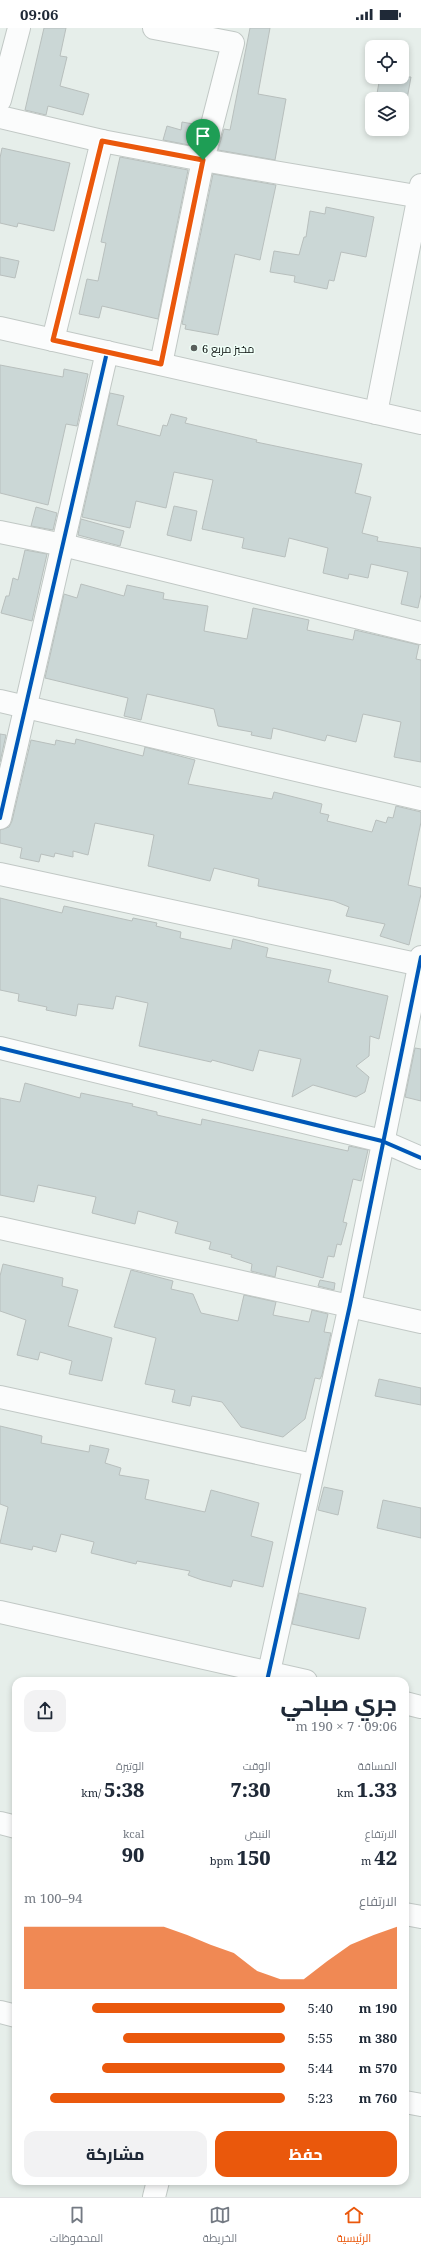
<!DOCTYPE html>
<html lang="ar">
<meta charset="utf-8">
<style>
:root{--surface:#fff;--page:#f2f2f3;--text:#1f2937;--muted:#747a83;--line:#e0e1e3;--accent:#ea580c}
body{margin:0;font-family:"Noto Serif",Cairo,serif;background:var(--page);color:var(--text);direction:rtl;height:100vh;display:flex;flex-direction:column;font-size:15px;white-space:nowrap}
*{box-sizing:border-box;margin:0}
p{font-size:13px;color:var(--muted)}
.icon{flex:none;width:22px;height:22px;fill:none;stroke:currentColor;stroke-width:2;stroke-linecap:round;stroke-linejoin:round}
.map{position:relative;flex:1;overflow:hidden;direction:ltr}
.side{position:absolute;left:12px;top:1649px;width:397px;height:508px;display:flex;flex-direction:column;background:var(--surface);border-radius:12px;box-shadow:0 2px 6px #0003;direction:rtl}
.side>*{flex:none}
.controls{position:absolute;left:365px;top:12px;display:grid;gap:8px}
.controls a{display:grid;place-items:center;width:44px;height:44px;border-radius:8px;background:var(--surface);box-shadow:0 2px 6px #0003;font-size:20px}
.pin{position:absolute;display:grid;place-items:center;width:34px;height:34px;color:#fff;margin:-41px -17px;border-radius:50% 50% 50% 0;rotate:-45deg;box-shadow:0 0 4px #0007}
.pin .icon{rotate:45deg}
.round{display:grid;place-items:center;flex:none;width:42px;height:42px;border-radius:12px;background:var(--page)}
.summary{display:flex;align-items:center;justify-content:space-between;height:68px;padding:0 12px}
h1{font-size:22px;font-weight:800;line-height:30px}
.stats{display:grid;grid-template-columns:repeat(3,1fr);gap:6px;height:68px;padding:4px 12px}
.stats div{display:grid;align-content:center}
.stats b{font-size:20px;font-weight:800}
.stats small{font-size:11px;font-weight:400}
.stats p{font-size:11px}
.chart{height:112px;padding:8px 12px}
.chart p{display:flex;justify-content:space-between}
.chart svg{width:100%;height:72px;margin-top:4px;fill:var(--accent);opacity:.7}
.primary-button{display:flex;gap:8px;margin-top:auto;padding:8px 12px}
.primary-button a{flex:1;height:46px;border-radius:12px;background:var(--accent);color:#fff;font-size:16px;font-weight:800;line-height:46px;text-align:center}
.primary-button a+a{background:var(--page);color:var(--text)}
ul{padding:0 12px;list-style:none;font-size:13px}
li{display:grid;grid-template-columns:64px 48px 1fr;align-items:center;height:30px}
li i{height:10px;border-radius:5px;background:var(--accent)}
.status{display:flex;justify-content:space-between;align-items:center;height:28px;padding:0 20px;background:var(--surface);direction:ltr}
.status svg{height:11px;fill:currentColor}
.tab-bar{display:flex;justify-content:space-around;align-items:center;height:56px;border-top:1px solid var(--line);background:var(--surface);font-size:11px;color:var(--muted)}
.tab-bar a{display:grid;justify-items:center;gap:2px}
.tab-bar .on{color:var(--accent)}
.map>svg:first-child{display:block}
.building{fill:#cbd7d6;stroke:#b8bfbd}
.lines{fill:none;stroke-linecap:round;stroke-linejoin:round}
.minor-casing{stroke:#c1c8c5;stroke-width:24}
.minor{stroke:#fbfcfc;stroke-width:22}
.cycleway-casing{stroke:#f0fff8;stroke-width:6}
.cycleway{stroke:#0057b8;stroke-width:4}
.route-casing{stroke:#fff;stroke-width:8}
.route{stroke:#ea580c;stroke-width:5}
.poi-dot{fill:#595f5c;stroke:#f0fff8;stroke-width:1.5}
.labels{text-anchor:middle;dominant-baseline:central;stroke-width:3;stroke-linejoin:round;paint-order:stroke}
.poi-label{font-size:11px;fill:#0d1210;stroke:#f0fff8;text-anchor:start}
</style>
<div class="status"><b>09:06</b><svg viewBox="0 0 49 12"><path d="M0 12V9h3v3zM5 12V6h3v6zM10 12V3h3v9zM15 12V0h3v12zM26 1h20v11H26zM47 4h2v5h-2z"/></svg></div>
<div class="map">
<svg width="421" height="2169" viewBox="0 0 421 2169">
<rect width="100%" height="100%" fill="#e6eeea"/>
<!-- building -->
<g class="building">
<polygon points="44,0 66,0 60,28 67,29 60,58 89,66 83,87 48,78 46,87 25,82"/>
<polygon points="250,0 270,0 258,66 286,71 275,132 218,122 224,101 230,102"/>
<polygon points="380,49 411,49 407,71 376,71"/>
<polygon points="182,94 199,97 194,118 163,112 167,98 181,102"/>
<polygon points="2,120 70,135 54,203 18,195 17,199 0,195 0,130"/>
<polygon points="120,129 188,142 158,291 102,278 99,290 79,286 87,251 98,253 106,215 101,214"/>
<polygon points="213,146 276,157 260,232 235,226 218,307 185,301 186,297 182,296"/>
<polygon points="326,179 374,189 366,229 341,224 334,253 329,252 327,261 294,254 295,248 270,244 274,223 299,227 304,209 306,209 310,183 325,186"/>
<polygon points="0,229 19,233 15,250 0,247"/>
<polygon points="0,337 63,349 64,341 88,346 77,398 66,396 48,477 0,465"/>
<polygon points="110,365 124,368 117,397 160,408 163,397 167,398 171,386 187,390 185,395 257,412 256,414 362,436 355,465 371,469 362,505 378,509 377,513 421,520 421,566 418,580 401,576 408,544 371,536 368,550 349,546 348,551 323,545 328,520 289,510 285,529 242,520 244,510 202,501 213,452 174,444 166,480 136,473 130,500 82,489"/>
<polygon points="174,478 197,483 191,513 167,507"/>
<polygon points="36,479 57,485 53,502 31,498"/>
<polygon points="81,491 124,503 120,518 78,507"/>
<polygon points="25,522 47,526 32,593 1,585 6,568 9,568 13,550 18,552"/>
<polygon points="81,556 124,568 127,557 164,565 163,571 208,578 204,603 247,611 253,580 309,592 307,602 353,612 355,602 419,617 416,631 421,632 421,734 394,729 401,694 363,686 356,714 327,707 325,713 273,700 271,711 251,707 252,704 218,698 214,681 147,666 141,692 124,688 128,670 45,650 64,566 77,570"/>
<polygon points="0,706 6,707 0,734"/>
<polygon points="76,711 143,728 145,719 195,732 188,756 272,771 274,764 322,776 320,785 329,787 327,793 372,804 376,792 386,795 388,789 393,790 396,778 421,784 421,794 408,857 421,860 421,866 409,917 380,908 385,896 346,888 349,879 334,873 258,858 259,851 214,840 210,853 148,838 154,807 95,795 88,827 73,823 73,829 55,825 54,829 41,826 39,834 20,830 22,820 0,815 0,802 9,799 12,793 31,712 55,717 56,712 75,716"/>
<polygon points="0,870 62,885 64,878 132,893 133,890 157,895 156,898 181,904 180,910 231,921 233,911 268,920 266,929 331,942 328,954 388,968 379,1011 370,1008 369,1028 356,1038 369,1049 365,1064 356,1069 313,1057 292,1069 301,1031 259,1022 253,1043 212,1032 211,1034 139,1018 148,975 116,968 113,981 78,976 76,988 46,982 47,979 18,973 19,966 0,962"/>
<polygon points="415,1020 421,1021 421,1073 405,1069"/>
<polygon points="25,1055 80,1070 81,1065 133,1076 132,1078 157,1084 157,1087 201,1097 202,1091 348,1123 349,1118 368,1122 361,1153 353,1151 343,1194 347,1195 341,1217 337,1216 334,1229 328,1228 323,1250 277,1238 275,1249 251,1243 252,1236 231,1229 232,1227 209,1221 211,1214 175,1205 178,1194 138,1183 135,1196 92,1185 96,1169 38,1157 34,1174 0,1167 0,1070 20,1074"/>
<polygon points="3,1236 63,1250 62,1258 78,1262 68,1298 112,1310 102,1353 69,1346 72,1333 40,1324 38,1332 17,1327 26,1292 0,1283 0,1248"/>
<polygon points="131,1242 173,1253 171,1261 193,1266 201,1285 238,1293 244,1267 276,1274 273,1287 309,1294 312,1282 328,1286 324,1304 331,1305 322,1347 320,1351 315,1350 305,1391 283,1409 241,1399 222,1374 192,1368 190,1378 172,1374 175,1362 145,1356 156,1310 114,1299"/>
<polygon points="320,1252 335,1255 334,1262 318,1258"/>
<polygon points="379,1351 421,1360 421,1377 375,1368"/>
<polygon points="0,1398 42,1408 41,1415 89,1424 90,1417 109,1421 105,1435 121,1440 119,1447 149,1452 145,1471 205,1484 211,1462 259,1475 251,1508 273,1514 263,1559 233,1552 231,1559 202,1552 188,1547 190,1543 137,1533 136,1536 91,1525 94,1514 61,1506 56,1524 33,1518 32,1522 0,1515 8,1479 0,1476"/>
<polygon points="324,1459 343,1463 338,1487 318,1482"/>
<polygon points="383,1472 421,1480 421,1510 377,1500"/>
<polygon points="299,1565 366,1580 359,1611 292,1596"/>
</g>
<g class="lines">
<defs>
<g id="minor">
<polyline points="154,0 233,15 203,132 161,336"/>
<polyline points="0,72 19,0"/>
<polyline points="0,89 102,113 203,132 421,169"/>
<polyline points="0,300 421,395"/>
<polyline points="53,312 102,113"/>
<polyline points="376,385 421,157"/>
<polyline points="0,504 63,517 421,605"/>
<polyline points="0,673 421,771"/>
<polyline points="0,790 107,324"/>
<polyline points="0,846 421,937"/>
<polyline points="0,1020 382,1113 421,1130"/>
<polyline points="0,1200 421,1294"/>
<polyline points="0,1369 313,1437"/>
<polyline points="0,1584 306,1653"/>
<polyline points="267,1653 350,1277 421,929"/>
<polyline points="405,1675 421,1679"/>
<polyline points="0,1795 16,1799"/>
<polyline points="405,1886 421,1889"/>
<polyline points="0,1984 16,1988"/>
<polyline points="405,2074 421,2077"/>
<polyline points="154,2169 158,2153"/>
</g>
</defs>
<!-- minor casing -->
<use href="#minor" class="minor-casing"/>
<!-- minor -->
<use href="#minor" class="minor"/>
<defs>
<g id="cycleway">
<polyline points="0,790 107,324"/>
<polyline points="0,1020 382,1113 421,1130"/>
<polyline points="267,1653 350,1277 421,929"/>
</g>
</defs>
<!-- cycleway casing -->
<use href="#cycleway" class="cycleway-casing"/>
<!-- cycleway -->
<use href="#cycleway" class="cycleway"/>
</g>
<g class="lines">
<defs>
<polygon id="route" points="102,113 203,132 161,336 53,312"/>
</defs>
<!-- route casing -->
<use href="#route" class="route-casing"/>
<!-- route -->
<use href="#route" class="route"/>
</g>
<!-- markers -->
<circle class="poi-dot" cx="194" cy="320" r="4"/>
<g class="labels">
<!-- poi labels -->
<g class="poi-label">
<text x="202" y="320">مخبز مربع 6</text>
</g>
</g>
</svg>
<div class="controls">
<a><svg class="icon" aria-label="locate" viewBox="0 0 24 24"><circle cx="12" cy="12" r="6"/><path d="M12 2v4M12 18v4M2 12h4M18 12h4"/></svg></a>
<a><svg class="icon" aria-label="layers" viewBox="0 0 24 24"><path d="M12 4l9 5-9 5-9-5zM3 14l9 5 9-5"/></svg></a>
</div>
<div class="pin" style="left:203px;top:132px;background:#1e9e55"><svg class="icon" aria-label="arrive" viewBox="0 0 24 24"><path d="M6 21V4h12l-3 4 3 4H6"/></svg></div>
<section class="side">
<div class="summary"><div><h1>جري صباحي</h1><p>09:06 · 7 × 190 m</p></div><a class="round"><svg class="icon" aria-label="share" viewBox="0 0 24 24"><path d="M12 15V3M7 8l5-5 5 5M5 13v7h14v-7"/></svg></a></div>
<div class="stats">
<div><p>المسافة</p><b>1.33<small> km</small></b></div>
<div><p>الوقت</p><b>7:30</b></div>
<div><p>الوتيرة</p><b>5:38<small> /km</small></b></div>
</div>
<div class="stats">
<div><p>الارتفاع</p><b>42<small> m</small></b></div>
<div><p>النبض</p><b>150<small> bpm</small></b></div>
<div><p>kcal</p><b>90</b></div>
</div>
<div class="chart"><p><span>الارتفاع</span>94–100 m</p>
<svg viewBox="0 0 160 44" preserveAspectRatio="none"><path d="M0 44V6L10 6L20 6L30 6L40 6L50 6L60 6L70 11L80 17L90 22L100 33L110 38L120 38L130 27L140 17L150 11L160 6V44z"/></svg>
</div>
<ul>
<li><b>190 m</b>5:40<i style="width:74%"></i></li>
<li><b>380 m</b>5:55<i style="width:62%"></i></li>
<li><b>570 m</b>5:44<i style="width:70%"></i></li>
<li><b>760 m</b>5:23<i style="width:90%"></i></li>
</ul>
<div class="primary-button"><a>حفظ</a><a>مشاركة</a></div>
</section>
</div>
<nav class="tab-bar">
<a class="on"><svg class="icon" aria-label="home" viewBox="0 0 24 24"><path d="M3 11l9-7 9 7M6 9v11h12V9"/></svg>الرئيسية</a>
<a><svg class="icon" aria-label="map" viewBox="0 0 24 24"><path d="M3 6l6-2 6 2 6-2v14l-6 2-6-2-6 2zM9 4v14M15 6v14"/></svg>الخريطة</a>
<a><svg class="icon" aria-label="saved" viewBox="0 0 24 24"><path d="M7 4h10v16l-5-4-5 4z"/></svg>المحفوظات</a>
</nav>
